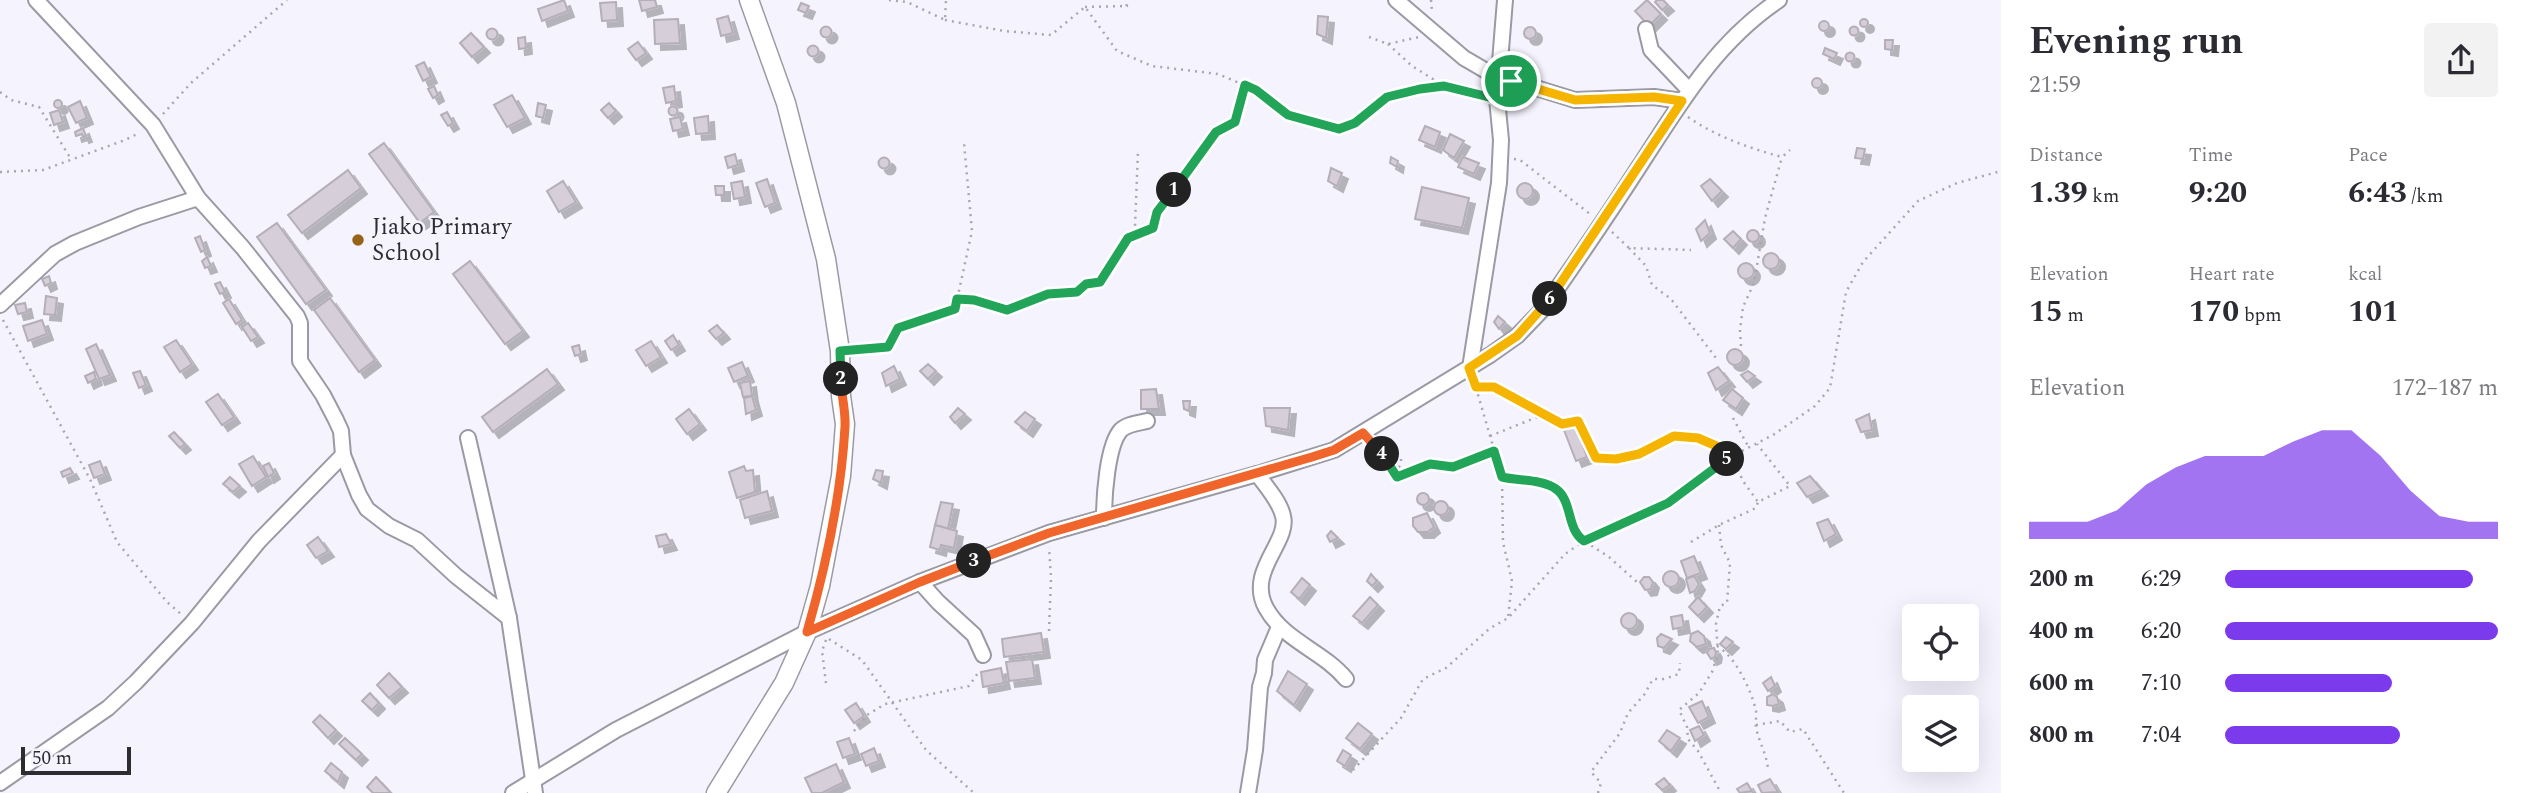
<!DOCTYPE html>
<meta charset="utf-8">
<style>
:root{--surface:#fff;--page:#f2f2f3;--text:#2b2b33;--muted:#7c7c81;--accent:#7c3aed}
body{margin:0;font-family:Spectral,serif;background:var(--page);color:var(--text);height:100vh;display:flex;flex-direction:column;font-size:26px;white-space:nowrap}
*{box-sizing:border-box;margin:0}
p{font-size:23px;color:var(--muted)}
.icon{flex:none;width:38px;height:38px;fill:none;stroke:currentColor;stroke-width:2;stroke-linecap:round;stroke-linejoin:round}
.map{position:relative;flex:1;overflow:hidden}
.sheet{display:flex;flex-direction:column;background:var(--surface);width:525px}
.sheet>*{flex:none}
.fabs{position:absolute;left:1902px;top:604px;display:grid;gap:14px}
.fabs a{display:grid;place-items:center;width:77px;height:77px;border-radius:7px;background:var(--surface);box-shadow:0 7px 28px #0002;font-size:35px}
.scale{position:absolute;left:21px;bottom:18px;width:110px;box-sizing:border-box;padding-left:7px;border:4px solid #2c2c31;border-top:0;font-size:19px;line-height:24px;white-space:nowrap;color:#2c2c31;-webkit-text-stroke:5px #f5f4fe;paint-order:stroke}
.pin{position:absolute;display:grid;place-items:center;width:60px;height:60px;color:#fff;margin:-30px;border:4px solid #fff;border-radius:50%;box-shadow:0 2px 7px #0007}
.km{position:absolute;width:35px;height:35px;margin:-18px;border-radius:50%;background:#222;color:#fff;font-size:19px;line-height:35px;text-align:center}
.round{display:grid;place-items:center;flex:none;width:74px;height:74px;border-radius:7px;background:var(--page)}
.summary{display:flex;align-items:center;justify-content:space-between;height:119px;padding:0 28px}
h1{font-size:38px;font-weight:700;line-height:52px}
.figures{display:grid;grid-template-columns:repeat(3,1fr);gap:10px;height:119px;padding:7px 28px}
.figures div{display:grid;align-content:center}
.figures b{font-size:30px;font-weight:700}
.figures small{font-size:19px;font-weight:400}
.figures p{font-size:19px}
.chart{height:196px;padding:14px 28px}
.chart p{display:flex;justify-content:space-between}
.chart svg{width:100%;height:126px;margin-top:7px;fill:var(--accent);opacity:.7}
ul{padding:0 28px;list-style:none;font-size:23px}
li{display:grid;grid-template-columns:112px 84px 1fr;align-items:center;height:52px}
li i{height:18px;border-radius:9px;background:var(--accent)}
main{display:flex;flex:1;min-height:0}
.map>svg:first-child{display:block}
.building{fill:#d6cfd9;stroke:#b5aeb8;stroke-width:2;filter:url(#shadow)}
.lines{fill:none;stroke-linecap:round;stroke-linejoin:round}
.minor-casing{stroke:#9a9aa5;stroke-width:18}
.tertiary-casing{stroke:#9a9aa5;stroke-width:21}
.path{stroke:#a8a7af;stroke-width:2.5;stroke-dasharray:2 5;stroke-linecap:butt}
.minor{stroke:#fff;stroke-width:14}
.tertiary{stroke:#fff;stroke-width:18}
.split-1-casing{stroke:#fff;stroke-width:14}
.split-2-casing{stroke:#fff;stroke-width:14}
.split-3-casing{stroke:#fff;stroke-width:14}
.split-4-casing{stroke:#fff;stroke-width:14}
.split-5-casing{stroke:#fff;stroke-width:14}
.split-6-casing{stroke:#fff;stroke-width:14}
.split-7-casing{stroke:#fff;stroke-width:14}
.split-1{stroke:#22a559;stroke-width:9}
.split-2{stroke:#22a559;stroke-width:9}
.split-3{stroke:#f0652b;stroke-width:9}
.split-4{stroke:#f0652b;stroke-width:9}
.split-5{stroke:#22a559;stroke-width:9}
.split-6{stroke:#f5b400;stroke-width:9}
.split-7{stroke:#f5b400;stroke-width:9}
.poi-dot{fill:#976318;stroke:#f5f4fe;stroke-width:2.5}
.labels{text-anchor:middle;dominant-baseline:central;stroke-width:5;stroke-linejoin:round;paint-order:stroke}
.poi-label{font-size:23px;fill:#2c2c31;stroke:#f5f4fe;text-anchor:start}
</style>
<main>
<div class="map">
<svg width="2001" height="793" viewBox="0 0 2001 793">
<defs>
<filter id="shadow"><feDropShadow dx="6" dy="6" stdDeviation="0" flood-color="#0004"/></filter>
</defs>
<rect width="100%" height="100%" fill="#f5f4fe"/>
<!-- building -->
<g class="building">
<polygon points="564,0 568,11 542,21 538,9"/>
<polygon points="639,0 655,0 657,7 642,11"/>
<polygon points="1647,0 1661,14 1649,26 1635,11"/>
<polygon points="1657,0 1663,0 1668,5 1662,10 1655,2"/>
<polygon points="616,2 617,20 602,21 600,3"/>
<polygon points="801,3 809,6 806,13 798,10"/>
<polygon points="728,16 733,33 721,36 717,19"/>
<polygon points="1318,16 1328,17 1326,38 1317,34"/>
<polygon points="678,19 680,43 655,44 654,20"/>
<circle cx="1864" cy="23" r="4"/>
<circle cx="1824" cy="26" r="5"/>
<circle cx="1854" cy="31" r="4.5"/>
<circle cx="826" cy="32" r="5.5"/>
<circle cx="1530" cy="33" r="6"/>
<circle cx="492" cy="34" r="5.5"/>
<polygon points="471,33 484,47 472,57 460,43"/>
<polygon points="525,37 526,48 519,49 518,38"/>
<polygon points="1885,40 1893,40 1892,50 1885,49"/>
<polygon points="638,42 646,53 636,60 628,49"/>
<circle cx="813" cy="51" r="5.5"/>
<polygon points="1825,48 1837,53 1834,59 1823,54"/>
<circle cx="1850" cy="57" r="4.5"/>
<polygon points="424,62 431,77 423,81 416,66"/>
<circle cx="1817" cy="83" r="5"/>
<polygon points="434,86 438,95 433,98 428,89"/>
<polygon points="674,86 676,101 666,103 663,88"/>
<polygon points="512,95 525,118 507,127 494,105"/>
<circle cx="58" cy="104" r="4"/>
<polygon points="80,101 87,118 76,123 68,107"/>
<polygon points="538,103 546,105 543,118 536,116"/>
<polygon points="609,103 616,111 608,118 601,110"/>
<circle cx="673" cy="111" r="4.5"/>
<polygon points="59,110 63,122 54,125 50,113"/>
<polygon points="447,112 453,123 448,126 441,115"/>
<polygon points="708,116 709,133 696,134 694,118"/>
<polygon points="680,117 683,129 673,131 670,119"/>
<polygon points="1425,126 1440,132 1435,147 1419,140"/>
<polygon points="83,128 86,136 83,137 82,134 76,136 75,132"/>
<polygon points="1450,134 1464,141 1454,158 1443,150"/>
<polygon points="384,143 434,212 420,223 369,154"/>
<polygon points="1857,148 1865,149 1863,159 1855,158"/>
<polygon points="735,154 738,165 728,168 725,157"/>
<polygon points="1391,157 1398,161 1397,167 1390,163"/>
<polygon points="1463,157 1479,163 1474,174 1458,167"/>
<circle cx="884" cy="163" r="5.5"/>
<polygon points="1331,168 1342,173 1337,186 1328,181"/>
<polygon points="348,170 361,188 302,233 288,215"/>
<polygon points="767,179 775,203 765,207 756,183"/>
<polygon points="1710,179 1722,191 1712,201 1701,186"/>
<polygon points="563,181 576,202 559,212 547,191"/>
<polygon points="742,181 745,197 734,199 731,183"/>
<circle cx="1525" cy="191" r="8"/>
<polygon points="715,186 724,186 724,195 716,195"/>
<polygon points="1422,187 1469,198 1462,228 1415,219"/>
<polygon points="1705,220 1710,233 1701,241 1696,229"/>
<polygon points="277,223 326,290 306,304 257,237"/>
<circle cx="1753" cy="236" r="6"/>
<polygon points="1733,231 1741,239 1733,248 1724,239"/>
<polygon points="200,236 205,250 201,252 195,238"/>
<circle cx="1771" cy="261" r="8"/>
<polygon points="207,257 211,266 205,268 202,261"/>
<polygon points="470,261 523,331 505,344 453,274"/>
<circle cx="1746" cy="271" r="8"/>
<polygon points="49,276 51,283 45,286 42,279"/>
<polygon points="220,282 225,292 220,294 215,284"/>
<polygon points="46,296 57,298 55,315 44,314"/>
<polygon points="330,298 375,360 359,372 314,310"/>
<polygon points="229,299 242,320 236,324 223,303"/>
<polygon points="25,303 27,312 18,314 15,305"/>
<polygon points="1498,316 1505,322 1499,329 1494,322"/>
<polygon points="42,320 47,334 28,341 23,326"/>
<polygon points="248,323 258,337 251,341 242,327"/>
<polygon points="717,325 724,333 716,339 709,331"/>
<polygon points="673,335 679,345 671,350 665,341"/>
<polygon points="176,340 192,364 180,372 164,347"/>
<polygon points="651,341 661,357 646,366 636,350"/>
<polygon points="96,344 110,375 99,379 86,349"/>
<polygon points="579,345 581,354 575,356 572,347"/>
<circle cx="1735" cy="357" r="8"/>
<polygon points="742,362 748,376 734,382 728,368"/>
<polygon points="928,364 936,371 928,379 920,371"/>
<polygon points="894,366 900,379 886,386 882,373"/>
<polygon points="1718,367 1729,381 1716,390 1708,373"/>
<polygon points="547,369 558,384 493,432 482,417"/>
<polygon points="140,371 146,385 139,388 133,373"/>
<polygon points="1748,371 1755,376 1747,382 1741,375"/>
<polygon points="94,372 96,379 88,383 85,376"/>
<polygon points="750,381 752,396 743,397 740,383"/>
<polygon points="1156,389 1159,409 1141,409 1141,390"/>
<polygon points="1732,389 1743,398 1736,409 1723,400"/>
<polygon points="218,394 234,417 222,425 206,402"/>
<polygon points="752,396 756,410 746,414 744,398"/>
<polygon points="1183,401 1190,401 1189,411 1184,409"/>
<polygon points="958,408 965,414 955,423 950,417"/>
<polygon points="1264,408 1290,408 1288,430 1266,426"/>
<polygon points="689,409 700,424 687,434 676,419"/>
<polygon points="1025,412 1035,419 1027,431 1015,422"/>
<polygon points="1869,414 1872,430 1861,432 1856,420"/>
<polygon points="1577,427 1587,457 1576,461 1564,430"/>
<polygon points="174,432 185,444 180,448 169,436"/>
<polygon points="253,456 266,477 252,486 239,464"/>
<polygon points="100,461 105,474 94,478 89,465"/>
<polygon points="269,463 274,473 268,477 263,466"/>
<polygon points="744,466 746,471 753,470 755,492 737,498 729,472"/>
<polygon points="70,468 73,473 63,477 61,472"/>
<polygon points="876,470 883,471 881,483 873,479"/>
<polygon points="1810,476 1822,490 1807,497 1797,483"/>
<polygon points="230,477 240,486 233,492 223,484"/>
<polygon points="767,491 772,511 745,518 740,500"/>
<circle cx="1423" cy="499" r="6"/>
<circle cx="1441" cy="508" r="7"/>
<polygon points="941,502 953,504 948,529 935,525"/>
<polygon points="1427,513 1434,527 1428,532 1418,532 1413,526 1413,518"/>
<polygon points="1828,519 1836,534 1824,541 1817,523"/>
<polygon points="935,525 957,531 954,548 941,545 940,550 930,547"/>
<polygon points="1331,531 1338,538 1330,542 1327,536"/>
<polygon points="666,534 671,544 659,547 656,536"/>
<polygon points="318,537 328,551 316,558 307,545"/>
<polygon points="1694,556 1701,573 1687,578 1681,561"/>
<circle cx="1671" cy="579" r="8"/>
<polygon points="1371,574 1377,581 1372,586 1367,581"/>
<polygon points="1694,576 1699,584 1695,591 1690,593 1686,579"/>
<polygon points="1644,577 1649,577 1653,582 1651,589 1645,590 1640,582"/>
<polygon points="1302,578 1310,585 1299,599 1291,592"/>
<polygon points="1370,597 1378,605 1362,623 1353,616"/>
<polygon points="1698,597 1707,607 1698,616 1689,607"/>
<circle cx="1629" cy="621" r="8"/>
<polygon points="1682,615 1684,627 1673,629 1671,617"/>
<polygon points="1698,631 1704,636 1706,644 1697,647 1690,641 1691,634"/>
<polygon points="1041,633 1044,652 1004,657 1002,639"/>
<polygon points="1661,634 1672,639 1664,648 1658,646 1657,638"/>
<polygon points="1726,637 1733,642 1726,649 1720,644"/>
<polygon points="1714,648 1716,652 1715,657 1711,659 1707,653 1709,649"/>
<polygon points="1032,659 1035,678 1009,681 1006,662"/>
<polygon points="1001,668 1004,683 983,687 981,672"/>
<polygon points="1288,671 1307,684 1294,705 1277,691"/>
<polygon points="389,673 402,687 389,698 377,685"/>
<polygon points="1771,677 1775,686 1768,691 1763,683"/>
<polygon points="370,693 379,703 372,710 362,701"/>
<polygon points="1773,694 1777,697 1779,704 1773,706 1767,705 1767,697"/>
<polygon points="1702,701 1709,717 1698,723 1689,707"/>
<polygon points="856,703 864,716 854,723 845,710"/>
<polygon points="320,715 336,730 328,738 313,722"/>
<polygon points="1358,723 1372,734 1360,749 1346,738"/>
<polygon points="1699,726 1704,735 1695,741 1690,730"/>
<polygon points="1667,730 1680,738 1671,751 1659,741"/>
<polygon points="345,738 362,754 356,760 339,744"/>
<polygon points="849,738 855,754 843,758 837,742"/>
<polygon points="874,748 879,761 866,766 861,754"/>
<polygon points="1343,750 1351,755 1345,766 1337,761"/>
<polygon points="331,763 342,772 338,782 325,771"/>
<polygon points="836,764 844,782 822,793 812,793 805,778"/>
<polygon points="376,777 391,793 373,793 367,787"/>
<polygon points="1664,778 1670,785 1662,790 1656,784"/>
<polygon points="1770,779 1778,792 1762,793 1758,785"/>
<polygon points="1747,783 1752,791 1740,793 1737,789"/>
</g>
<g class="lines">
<defs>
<g id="minor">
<polyline points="36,0 153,125 198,198 243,248 297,316 300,323 300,361 323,395 336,420 341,431 343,455 359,495 367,509 389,526 417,540 456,576 509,618"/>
<polyline points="1396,0 1464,58 1500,79 1533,87 1575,100 1654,97 1682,101"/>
<polyline points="1646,29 1651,50 1689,90"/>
<polyline points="0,305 55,254 75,243 139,217 198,198"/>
<polyline points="1470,368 1499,183 1501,140 1497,99 1505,0"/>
<polyline points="468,438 509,618 535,793"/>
<path d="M1257,474c9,12 23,28 26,42 7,26 -37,55 -17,92 18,33 57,43 80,71"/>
<path d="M1104,518c0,-20 3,-73 17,-88 6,-6 18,-7 26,-9"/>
<polyline points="920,582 938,602 974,635 983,655"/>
<polyline points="0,783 108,708 136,682 192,623 259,541 343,455"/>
<path d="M513,793l103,-63 191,-98 113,-50 129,-49 208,-59 77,-24 156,-95 27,-19 26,-27c33,-47 65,-94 96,-142 40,-62 77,-125 140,-167"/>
<polyline points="1248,793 1255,750 1260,687 1264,673 1265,660 1279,627"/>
</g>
<polyline id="tertiary" points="716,793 784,683 807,632 820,586 841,476 845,424 841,396 840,351 826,259 786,103 749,0"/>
</defs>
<!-- minor casing -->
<use href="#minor" class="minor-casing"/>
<!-- tertiary casing -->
<use href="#tertiary" class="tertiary-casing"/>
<!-- path -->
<g class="path">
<polyline points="889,0 907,2 945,20 946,0"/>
<polyline points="1431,0 1432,12"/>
<polyline points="1085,7 1127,6 1124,0"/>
<polyline points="945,20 1004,31 1051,35 1085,7 1117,51 1152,66 1218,74 1256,90 1288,115 1339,129 1355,123 1387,97 1421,89 1444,86 1484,95"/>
<polyline points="1369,37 1388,44 1419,37"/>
<polyline points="1388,44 1412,66 1444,86"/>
<polyline points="0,92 11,100 39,107 71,159"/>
<polyline points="163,114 191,83 287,0"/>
<path d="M1688,117c29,20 61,31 94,40l8,-7"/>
<polyline points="1514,159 1520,160 1590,214"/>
<polyline points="0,172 43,170 125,140 139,133"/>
<polyline points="1612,232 1629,248 1691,250"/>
<polyline points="1128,238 1153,228 1157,212 1216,132 1235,122 1245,85"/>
<polyline points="1629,248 1646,266 1652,285 1671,299 1716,358"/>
<polyline points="957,299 974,300 1007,310 1048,294 1077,292 1086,284 1100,282 1135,226 1138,151"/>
<polyline points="3,320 90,479 117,542 167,602 181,614"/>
<polyline points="1741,346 1740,330 1743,307 1754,283 1765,218 1782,157"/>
<polyline points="854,350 888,347 899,328 955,309 972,231 964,143"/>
<polyline points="1474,381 1502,477 1503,542 1512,581 1508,618"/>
<polyline points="1476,386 1495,387 1562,424 1578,421 1596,458 1616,459 1639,454 1674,436 1698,438 1736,454 1773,435 1815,406 1830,388 1846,292 1863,262 1918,201 1957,183 2001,171"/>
<polyline points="1733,418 1749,448"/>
<polyline points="1490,436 1545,414"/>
<polyline points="1371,442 1397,477 1430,464 1453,467 1494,451"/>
<polyline points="1381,453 1401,459 1401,464 1399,467 1390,466"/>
<polyline points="1732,457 1743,481 1758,502 1790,486 1757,444"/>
<polyline points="1502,477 1521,481 1542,482 1558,489 1566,502 1578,537 1609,557 1637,582"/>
<polyline points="1719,525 1721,545 1730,563 1727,603 1720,606 1716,624 1718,654 1712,672 1699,693 1679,710 1687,727 1688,739 1698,751 1721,793"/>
<polyline points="1691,542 1719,525 1756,508 1758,502"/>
<polyline points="1049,631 1051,578 1049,547"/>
<polyline points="829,639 862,660 926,750 974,793"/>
<polyline points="826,640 822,651 826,683"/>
<path d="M1717,646c18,10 34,43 39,65 1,5 -1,11 0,16 3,16 11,27 12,43"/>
<polyline points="1756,725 1780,721 1790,732 1803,729 1844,793"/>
<polyline points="854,731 867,715 885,704 969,686 980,670"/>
<polyline points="1353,770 1401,718 1423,679 1446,668 1489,629 1508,618 1565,554 1584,541 1668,503 1735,454"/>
<polyline points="1598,793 1601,783 1591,772 1620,733 1628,713 1644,695 1653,679 1664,679 1679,674 1680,663"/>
</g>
<!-- minor -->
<use href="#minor" class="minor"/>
<!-- tertiary -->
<use href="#tertiary" class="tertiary"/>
</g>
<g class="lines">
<defs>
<polyline id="split-1" points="1174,190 1216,132 1235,122 1245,85 1256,90 1288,115 1339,129 1355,123 1387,97 1420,89 1444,86 1497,99 1500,79 1511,81"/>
<polyline id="split-2" points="841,379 840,351 888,347 898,328 955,309 957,299 974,300 1007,310 1048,294 1077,292 1086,284 1100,282 1128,238 1153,228 1157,212 1174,190"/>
<path id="split-3" d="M841,379c0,16 5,32 4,48 -4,69 -19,139 -38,205l113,-50 54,-21"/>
<polyline id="split-4" points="974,561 1049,533 1312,457 1334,450 1363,433 1382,454"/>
<path id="split-5" d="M1382,454l15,23 33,-13 23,3 41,-16 8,26c17,4 40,2 54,12 17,12 10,40 28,52l84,-38 59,-44"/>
<polyline id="split-6" points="1550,299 1517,336 1469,368 1476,387 1494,387 1562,424 1578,421 1596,458 1616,459 1639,454 1674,436 1698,438 1735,454 1727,459"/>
<polyline id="split-7" points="1511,81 1575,100 1654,97 1682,101 1550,299"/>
</defs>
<!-- split-1 casing -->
<use href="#split-1" class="split-1-casing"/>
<!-- split-2 casing -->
<use href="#split-2" class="split-2-casing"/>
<!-- split-3 casing -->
<use href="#split-3" class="split-3-casing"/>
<!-- split-4 casing -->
<use href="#split-4" class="split-4-casing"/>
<!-- split-5 casing -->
<use href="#split-5" class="split-5-casing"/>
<!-- split-6 casing -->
<use href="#split-6" class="split-6-casing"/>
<!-- split-7 casing -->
<use href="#split-7" class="split-7-casing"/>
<!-- split-1 -->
<use href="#split-1" class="split-1"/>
<!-- split-2 -->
<use href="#split-2" class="split-2"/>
<!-- split-3 -->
<use href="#split-3" class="split-3"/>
<!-- split-4 -->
<use href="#split-4" class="split-4"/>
<!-- split-5 -->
<use href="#split-5" class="split-5"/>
<!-- split-6 -->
<use href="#split-6" class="split-6"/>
<!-- split-7 -->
<use href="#split-7" class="split-7"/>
</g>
<!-- markers -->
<circle class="poi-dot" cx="358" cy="240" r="7"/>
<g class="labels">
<!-- poi labels -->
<g class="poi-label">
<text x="372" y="227">Jiako Primary<tspan x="372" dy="26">School</tspan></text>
</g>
</g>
</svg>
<div class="fabs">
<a><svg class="icon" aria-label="locate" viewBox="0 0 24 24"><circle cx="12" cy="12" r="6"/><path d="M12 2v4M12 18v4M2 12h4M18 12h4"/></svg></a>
<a><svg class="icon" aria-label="layers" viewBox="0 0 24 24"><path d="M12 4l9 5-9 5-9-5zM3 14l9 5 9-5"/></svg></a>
</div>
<div class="scale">50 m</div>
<div class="pin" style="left:1511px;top:81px;background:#1e9e55"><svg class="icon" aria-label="arrive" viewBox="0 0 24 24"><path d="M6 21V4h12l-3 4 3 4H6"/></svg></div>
<b class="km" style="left:1174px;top:190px">1</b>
<b class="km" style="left:841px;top:379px">2</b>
<b class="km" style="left:974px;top:561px">3</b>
<b class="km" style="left:1382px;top:454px">4</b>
<b class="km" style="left:1727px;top:459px">5</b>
<b class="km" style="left:1550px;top:299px">6</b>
</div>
<section class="sheet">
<div class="summary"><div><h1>Evening run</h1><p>21:59</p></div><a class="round"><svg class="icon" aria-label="share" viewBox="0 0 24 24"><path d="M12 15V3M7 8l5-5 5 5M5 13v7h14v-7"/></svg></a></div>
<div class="figures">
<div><p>Distance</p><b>1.39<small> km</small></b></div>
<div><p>Time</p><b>9:20</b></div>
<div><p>Pace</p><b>6:43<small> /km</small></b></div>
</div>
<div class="figures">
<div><p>Elevation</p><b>15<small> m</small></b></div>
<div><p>Heart rate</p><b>170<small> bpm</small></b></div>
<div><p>kcal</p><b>101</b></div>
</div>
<div class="chart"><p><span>Elevation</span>172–187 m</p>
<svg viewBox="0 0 160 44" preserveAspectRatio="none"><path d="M0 44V38L10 38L20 38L30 34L40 25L50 19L60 15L70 15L80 15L90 10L100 6L110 6L120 15L130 27L140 36L150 38L160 38V44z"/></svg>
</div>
<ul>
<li><b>200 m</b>6:29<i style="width:91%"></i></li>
<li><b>400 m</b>6:20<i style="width:100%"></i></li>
<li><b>600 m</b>7:10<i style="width:61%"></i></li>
<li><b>800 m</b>7:04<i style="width:64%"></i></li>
</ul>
</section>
</main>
